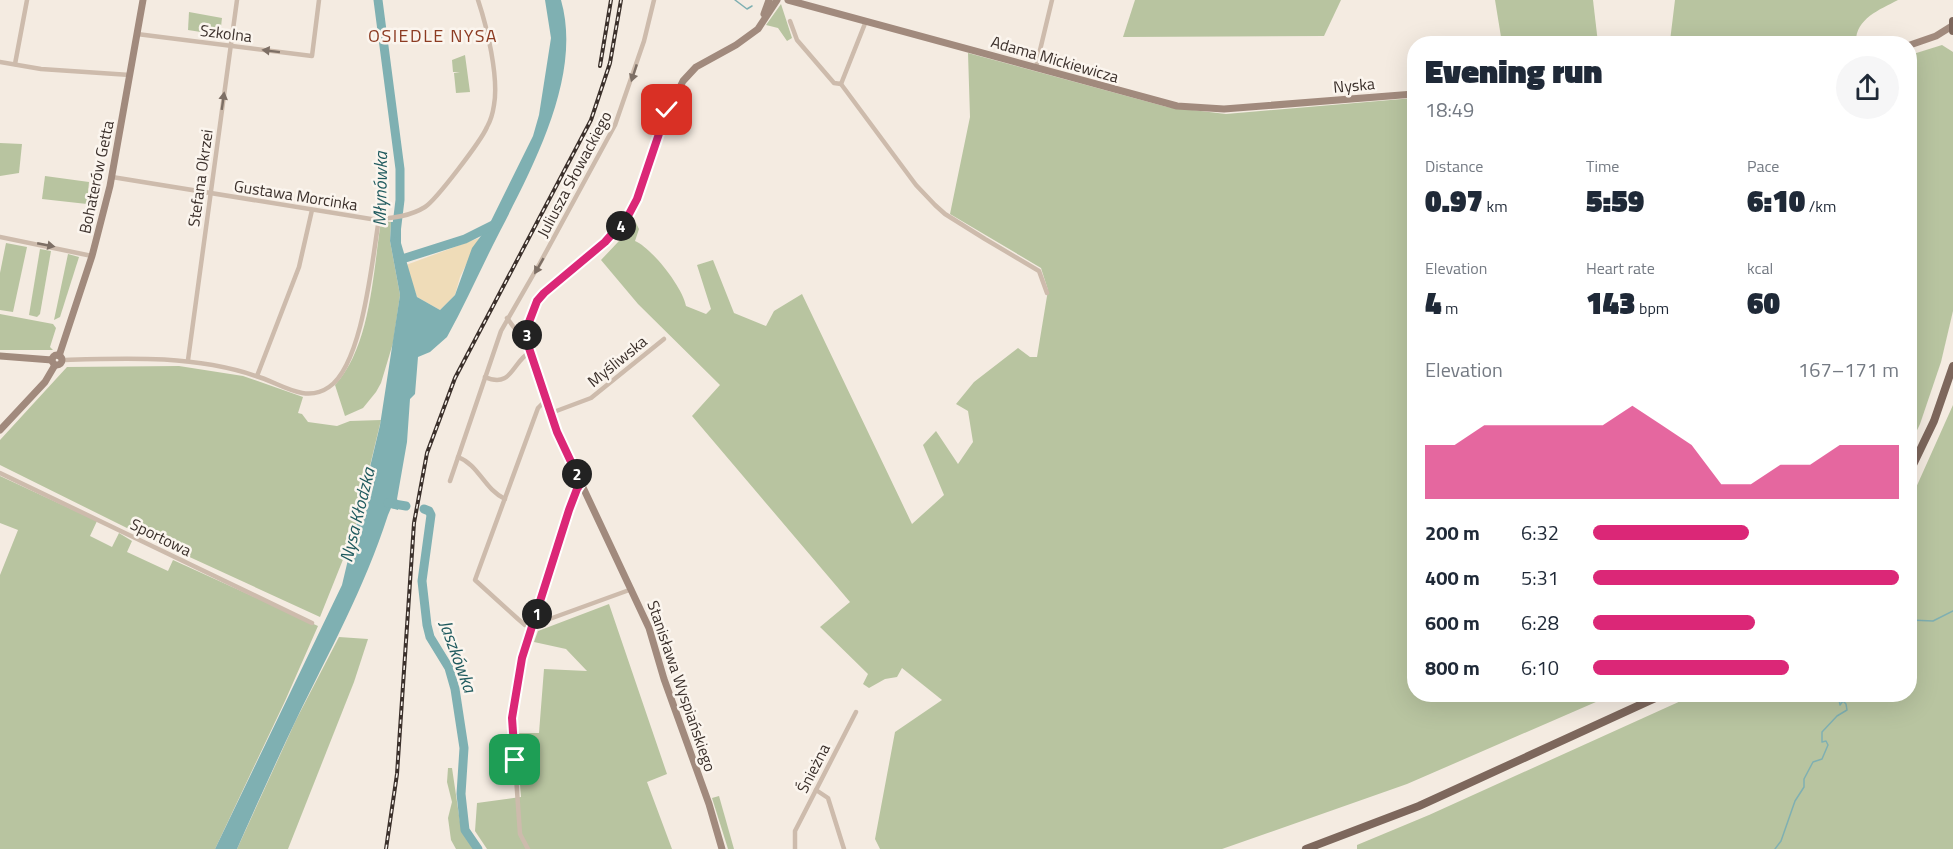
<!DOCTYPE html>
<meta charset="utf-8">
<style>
:root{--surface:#fff;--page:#f6f6f7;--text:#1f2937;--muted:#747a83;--accent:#db2777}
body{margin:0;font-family:"Titillium Web",sans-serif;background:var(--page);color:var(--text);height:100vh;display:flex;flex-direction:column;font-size:22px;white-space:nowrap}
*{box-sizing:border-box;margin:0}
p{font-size:20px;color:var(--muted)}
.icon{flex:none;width:33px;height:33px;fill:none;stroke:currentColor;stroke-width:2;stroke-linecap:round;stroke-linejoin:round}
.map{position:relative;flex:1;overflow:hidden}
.side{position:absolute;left:1407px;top:36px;width:510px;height:666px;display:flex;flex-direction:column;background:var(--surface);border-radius:24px;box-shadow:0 6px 24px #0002}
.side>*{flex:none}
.pin{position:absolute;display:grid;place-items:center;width:51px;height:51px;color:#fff;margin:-26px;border-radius:12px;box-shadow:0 3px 9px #0006}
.km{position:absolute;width:30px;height:30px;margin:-15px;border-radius:50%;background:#222;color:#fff;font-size:16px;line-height:30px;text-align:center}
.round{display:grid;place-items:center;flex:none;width:63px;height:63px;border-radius:32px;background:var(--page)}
.headline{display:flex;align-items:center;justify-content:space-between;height:102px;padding:0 18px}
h1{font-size:33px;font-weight:800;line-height:45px}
.stats{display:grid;grid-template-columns:repeat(3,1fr);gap:9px;height:102px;padding:6px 18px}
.stats div{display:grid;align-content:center}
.stats b{font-size:30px;font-weight:800}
.stats small{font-size:16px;font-weight:400}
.stats p{font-size:16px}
.chart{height:168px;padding:12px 18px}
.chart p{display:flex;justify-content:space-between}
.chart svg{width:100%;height:108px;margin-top:6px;fill:var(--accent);opacity:.7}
ul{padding:0 18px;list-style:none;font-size:20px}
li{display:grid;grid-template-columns:96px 72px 1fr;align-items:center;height:45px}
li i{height:15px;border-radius:8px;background:var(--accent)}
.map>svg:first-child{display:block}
.green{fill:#b8c4a0}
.sand{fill:#efdcb8}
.water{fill:#7fb0b2}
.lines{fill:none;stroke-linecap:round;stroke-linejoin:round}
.stream{stroke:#7fb0b2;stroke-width:1.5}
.river{stroke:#7fb0b2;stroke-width:9}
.street{stroke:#cdbbac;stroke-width:4.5}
.secondary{stroke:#a18a7d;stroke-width:7}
.primary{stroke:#7d675c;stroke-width:8}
.rail-casing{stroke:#3b302b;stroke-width:4}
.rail{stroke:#fbf5ee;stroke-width:1.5;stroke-dasharray:4.5;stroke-linecap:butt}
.oneway{fill:#7d6f65}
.route-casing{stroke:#fff;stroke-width:12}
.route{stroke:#db2777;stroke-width:8}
.labels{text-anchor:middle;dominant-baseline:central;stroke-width:5;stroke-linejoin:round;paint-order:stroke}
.street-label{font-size:16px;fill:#3b302b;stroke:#fbf5ee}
.neighbourhood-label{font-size:18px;letter-spacing:1.5px;fill:#8c3b22;stroke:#fbf5ee}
.water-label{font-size:18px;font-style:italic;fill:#1f5a5e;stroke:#fbf5ee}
</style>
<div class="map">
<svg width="1953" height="849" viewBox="0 0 1953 849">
<rect width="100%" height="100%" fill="#f4ebe1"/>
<!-- green -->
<g class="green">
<polygon points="1135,0 1341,0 1324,36 1123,37"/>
<polygon points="1495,0 1593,0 1598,43 1502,43"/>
<path d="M1675,0h223c-19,10 -43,19 -42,43h-191l5,-2z"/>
<polygon points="781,4 792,38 787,41 778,28 766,25"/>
<polygon points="189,12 222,18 220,35 188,30"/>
<polygon points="1942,45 1953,52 1953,311 1941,362 1920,424 1910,445 1910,55"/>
<path d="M968,53l199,54 59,7 188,-16v596l198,1 -205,89 -185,65h-342l-5,-10 20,-107 47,-32 -40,-32 -5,9 -12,2 -16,9 -6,-4 5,-10 -48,-47 30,-25 -158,-186 28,-31 -82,-81 -37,-44 35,-37 3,6 -4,12c17,7 48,47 51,65l20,8 5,-5 -14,-44 16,-5 21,53 32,13 8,-15 28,-17 110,230 32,-29 -21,-50 13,-14 22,33 15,-22 -5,-31 -12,-7 18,-22 44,-34 12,9h7l11,-67 -7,-22 -91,-54 20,-97z"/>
<polygon points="465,55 470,92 456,93 454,73 460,72 453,72 452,60"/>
<polygon points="0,143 22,144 19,173 0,176"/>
<polygon points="45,176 89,182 87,204 42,199"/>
<path d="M381,221l10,1 -1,19 10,54 -7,48 -12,40 -5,9 -13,16 -18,8 -10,-31c36,-39 38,-113 46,-164z"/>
<polygon points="6,243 27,247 13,312 0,310 0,273"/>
<polygon points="40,249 51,251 40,314 37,317 29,315"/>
<polygon points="68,254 79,257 60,317 54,320"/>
<polygon points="0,314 53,324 56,328 50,347 53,350 0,350"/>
<polygon points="179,366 243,376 303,397 298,413 302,414 308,422 337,426 350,421 381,420 354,532 320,617 135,532 0,465 0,440 67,367"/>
<polygon points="1953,405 1953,849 1357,849 1357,845 1429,815 1694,695 1910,694 1910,501"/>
<polygon points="0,476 97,521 90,536 112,547 119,533 132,541 127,552 168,571 173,560 318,626 285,701 215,849 0,849 0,575 18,530 0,523"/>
<polygon points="609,604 667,774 647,782 672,849 487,849 475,831 477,803 521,797 516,733 539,733 544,669 587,671 566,649 534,642 538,631"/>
<polygon points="339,637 368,639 354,682 288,849 237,849 296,720"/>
<polygon points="448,768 452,768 460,822 464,835 474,849 456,849 451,840 448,818 452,802 447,782"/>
<polygon points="719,796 734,849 728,849 712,798"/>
</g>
<!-- sand -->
<polygon class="sand" points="479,238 460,277 455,295 440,310 417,297 406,265"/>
<!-- water -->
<path class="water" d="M545,0h16c23,80 -34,177 -69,247 -15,30 -29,61 -45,90l-17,15 -12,5 -3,37 -5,5 -3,43 -10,57 2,4 -1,7 -7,-2 -3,7c-24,74 -58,135 -92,205 -20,42 -40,86 -59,129h-22l127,-264 38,-160 20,-130 -10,-54 1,-19h10v21l16,54 23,13 15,-15 17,-47 17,-23 44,-89 6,-21 12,-77z"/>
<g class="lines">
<!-- stream -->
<g class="stream">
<polyline points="735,0 747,9 752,6"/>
<polyline points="1910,620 1933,621 1953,611"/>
<polyline points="1775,849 1781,841 1795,801 1804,787 1804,779 1813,762 1822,759 1828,745 1826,741 1822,742 1822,732 1837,716 1847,710 1846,704 1843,701 1840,705 1838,694"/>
</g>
<!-- river -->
<g class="river">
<polyline points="378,0 400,169 400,200 396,233"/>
<polyline points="399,260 465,239 495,224"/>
<polyline points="388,503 406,506"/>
<polyline points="424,509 429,511 431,515 422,581 427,625 430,637 449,668 455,689 464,748 461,794 465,830 478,849"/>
</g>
<!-- street -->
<g class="street">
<polyline points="790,21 797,40 834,83 841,84 866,21"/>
<polyline points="137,34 312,56 319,0"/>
<polyline points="0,62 41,69 130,75"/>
<polyline points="15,64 27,0"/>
<polyline points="1036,67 1052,0"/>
<polyline points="841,84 916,185 935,205 945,214 985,239 1039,271 1047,293"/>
<path d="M112,177l259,42c19,0 38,-2 54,-12 11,-7 56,-66 62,-80 4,-7 6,-15 7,-22 5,-28 -7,-78 -16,-105"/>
<polyline points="0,237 92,256"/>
<polyline points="507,318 527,345"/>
<path d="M62,360c66,-2 131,-5 194,16 24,7 49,28 73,11 34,-23 43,-128 50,-168"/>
<polyline points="188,360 237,0"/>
<polyline points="257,376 299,267 312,210"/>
<path d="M485,377c27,12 27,-15 45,-25"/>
<polyline points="551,413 591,398 664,339"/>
<path d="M458,457c21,8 26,32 47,42"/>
<polyline points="0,473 312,623"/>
<polyline points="450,481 501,331 540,263 615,125 644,41 654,0"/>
<polyline points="533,625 525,625 518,619 475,580 538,408 546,400"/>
<polyline points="533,625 632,589"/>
<polyline points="816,790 828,798 844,849"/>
<polyline points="528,849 520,834 512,718 515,694 522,658 569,510 577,489 581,483"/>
<polyline points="795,849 795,831 856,712"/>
</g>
<!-- secondary -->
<g class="secondary">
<polyline points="788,0 1177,106 1224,109 1414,94"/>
<polyline points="764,14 769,0"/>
<polyline points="1910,45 1936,36 1952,26"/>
<circle cx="57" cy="360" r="5"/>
<polyline points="0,356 52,360"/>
<polyline points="59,356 92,256 110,186 143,0"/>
<polyline points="0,430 45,382 55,365"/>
<polyline points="722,849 709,804 664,679 649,628 557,432 528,349 528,329 533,310 544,293 605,242 628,216 637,199 661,126 683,81 696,67 736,45 758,29 777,0"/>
</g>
<!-- primary -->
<g class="primary">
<polyline points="1953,21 1953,31"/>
<polyline points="1910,471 1934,421 1953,366"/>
<polyline points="1306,849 1419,806 1664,694"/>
</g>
<defs>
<g id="rail">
<polyline points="600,66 611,0"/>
<polyline points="386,849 397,774 414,523 427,453 455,378 591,120 610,63 621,0"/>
</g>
</defs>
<!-- rail casing -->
<use href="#rail" class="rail-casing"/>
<!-- rail -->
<use href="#rail" class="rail"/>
</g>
<!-- one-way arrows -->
<defs><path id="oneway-solid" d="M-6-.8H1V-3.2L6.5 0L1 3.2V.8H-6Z" transform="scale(1.5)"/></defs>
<g class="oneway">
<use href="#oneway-solid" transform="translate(271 51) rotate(-173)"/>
<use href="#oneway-solid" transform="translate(634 73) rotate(108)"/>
<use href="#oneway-solid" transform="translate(223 101) rotate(-82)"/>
<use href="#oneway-solid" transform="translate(46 245) rotate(11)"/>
<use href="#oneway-solid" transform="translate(539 266) rotate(120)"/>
</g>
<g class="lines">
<defs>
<polyline id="route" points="515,760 512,718 522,658 569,510 577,489 581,483 557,432 528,345 529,322 537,301 544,293 605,242 628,216 637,199 667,110"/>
</defs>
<!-- route casing -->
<use href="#route" class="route-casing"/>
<!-- route -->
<use href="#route" class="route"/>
</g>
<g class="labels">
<!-- street labels -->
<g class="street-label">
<text transform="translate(226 33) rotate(7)">Szkolna</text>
<text transform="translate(1055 59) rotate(16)">Adama Mickiewicza</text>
<text transform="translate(1354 85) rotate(-5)">Nyska</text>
<text transform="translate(574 174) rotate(-62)">Juliusza Słowackiego</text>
<text transform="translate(96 177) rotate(-78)">Bohaterów Getta</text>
<text transform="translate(200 178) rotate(-82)">Stefana Okrzei</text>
<text transform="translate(296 195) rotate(9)">Gustawa Morcinka</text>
<text transform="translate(617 361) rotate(-39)">Myśliwska</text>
<text transform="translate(161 537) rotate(26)">Sportowa</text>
<text transform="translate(682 686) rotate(71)">Stanisława Wyspiańskiego</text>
<text transform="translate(813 768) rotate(-63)">Śnieżna</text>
</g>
<!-- neighbourhood labels -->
<g class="neighbourhood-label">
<text x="433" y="35">OSIEDLE NYSA</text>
</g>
<!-- water labels -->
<g class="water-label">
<text transform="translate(380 189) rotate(-89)">Młynówka</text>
<text transform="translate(357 515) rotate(-76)">Nysa Kłodzka</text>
<text transform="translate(458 656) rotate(70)">Jaszkówka</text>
</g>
</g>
</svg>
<div class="pin" style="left:515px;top:760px;background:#1e9e55"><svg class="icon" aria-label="arrive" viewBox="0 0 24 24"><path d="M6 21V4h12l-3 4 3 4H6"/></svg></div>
<div class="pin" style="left:667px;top:110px;background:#d93025"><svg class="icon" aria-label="check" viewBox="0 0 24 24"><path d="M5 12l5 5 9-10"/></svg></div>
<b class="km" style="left:537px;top:614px">1</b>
<b class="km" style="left:577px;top:474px">2</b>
<b class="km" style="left:527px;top:335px">3</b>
<b class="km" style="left:621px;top:226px">4</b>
<section class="side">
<div class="headline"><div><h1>Evening run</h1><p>18:49</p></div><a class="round"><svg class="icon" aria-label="share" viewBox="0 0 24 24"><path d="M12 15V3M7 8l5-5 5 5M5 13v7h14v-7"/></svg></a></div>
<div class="stats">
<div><p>Distance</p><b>0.97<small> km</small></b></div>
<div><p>Time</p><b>5:59</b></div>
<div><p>Pace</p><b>6:10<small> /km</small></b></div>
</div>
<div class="stats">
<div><p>Elevation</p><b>4<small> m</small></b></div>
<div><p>Heart rate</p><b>143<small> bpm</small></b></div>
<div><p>kcal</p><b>60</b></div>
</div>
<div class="chart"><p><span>Elevation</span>167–171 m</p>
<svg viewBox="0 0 160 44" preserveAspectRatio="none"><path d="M0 44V22L10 22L20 14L30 14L40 14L50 14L60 14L70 6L80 14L90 22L100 38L110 38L120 30L130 30L140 22L150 22L160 22V44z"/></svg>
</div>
<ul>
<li><b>200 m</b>6:32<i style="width:51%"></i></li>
<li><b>400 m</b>5:31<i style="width:100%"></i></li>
<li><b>600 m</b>6:28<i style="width:53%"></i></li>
<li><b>800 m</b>6:10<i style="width:64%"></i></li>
</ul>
</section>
</div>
